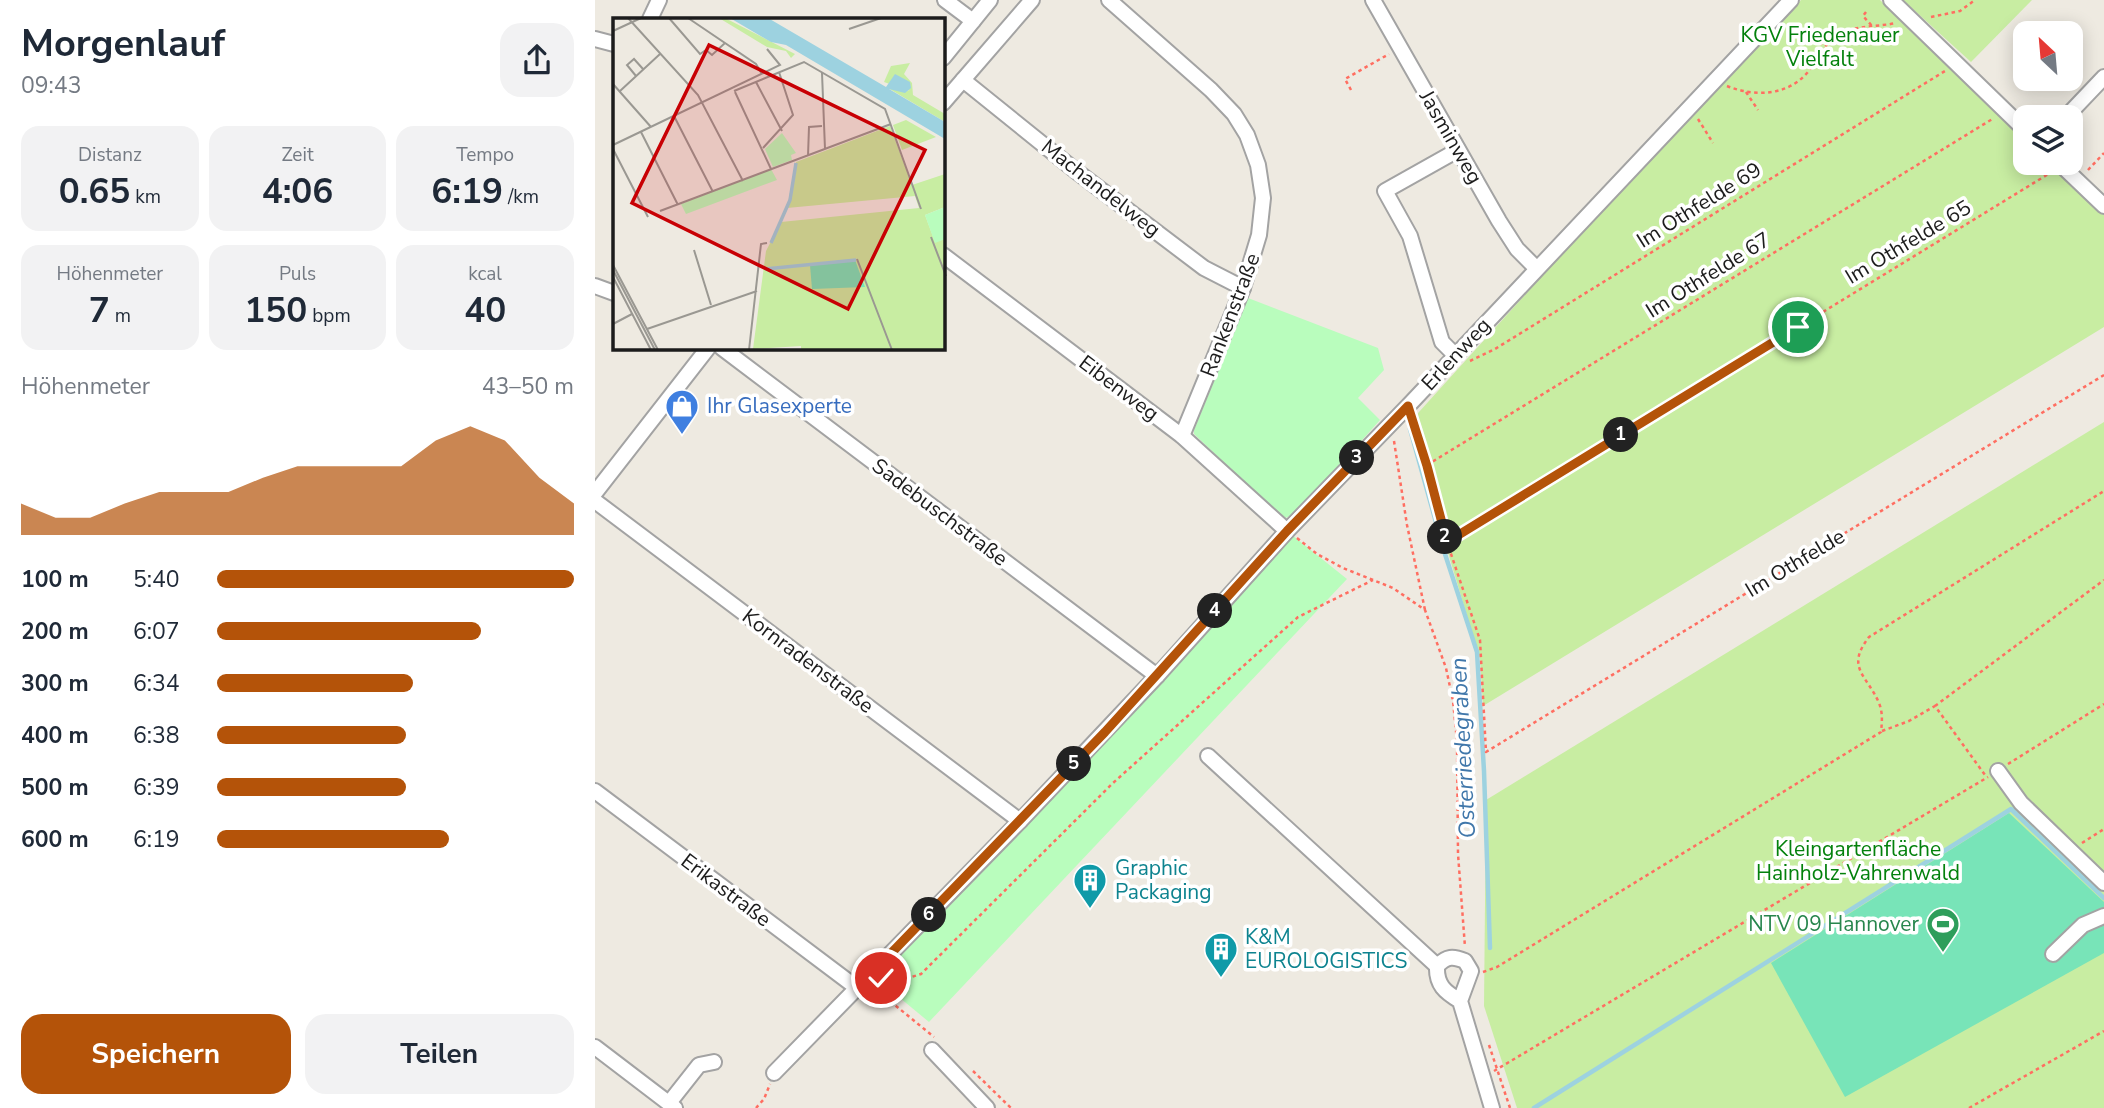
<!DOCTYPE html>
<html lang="de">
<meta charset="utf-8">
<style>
:root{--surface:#fff;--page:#f2f2f3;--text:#1f2937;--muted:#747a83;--accent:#b45309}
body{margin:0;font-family:"Nunito Sans",sans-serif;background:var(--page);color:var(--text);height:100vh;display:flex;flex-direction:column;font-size:26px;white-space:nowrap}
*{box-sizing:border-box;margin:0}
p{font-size:23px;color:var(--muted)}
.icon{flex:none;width:38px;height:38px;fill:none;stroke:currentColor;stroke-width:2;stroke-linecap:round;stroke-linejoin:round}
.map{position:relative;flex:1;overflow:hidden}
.details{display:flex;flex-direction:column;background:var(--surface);width:595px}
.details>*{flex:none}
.needle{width:46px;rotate:334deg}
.controls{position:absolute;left:1418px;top:21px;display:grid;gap:14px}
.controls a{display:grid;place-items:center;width:70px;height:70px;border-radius:14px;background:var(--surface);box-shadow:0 4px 18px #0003;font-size:35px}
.pin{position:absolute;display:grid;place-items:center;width:60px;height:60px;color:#fff;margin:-30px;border:4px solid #fff;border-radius:50%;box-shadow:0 2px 7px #0007}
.km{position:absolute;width:35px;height:35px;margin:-18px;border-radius:50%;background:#222;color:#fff;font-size:19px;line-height:35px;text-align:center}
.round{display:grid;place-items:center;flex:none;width:74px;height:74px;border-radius:21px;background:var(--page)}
.head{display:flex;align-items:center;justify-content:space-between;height:119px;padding:0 21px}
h1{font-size:38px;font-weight:700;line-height:52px}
.figures{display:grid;grid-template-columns:repeat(3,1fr);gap:10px;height:119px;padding:7px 21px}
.figures div{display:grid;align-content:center;border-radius:18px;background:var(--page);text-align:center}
.figures b{font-size:35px;font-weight:700}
.figures small{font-size:19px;font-weight:400}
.figures p{font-size:19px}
.chart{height:196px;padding:14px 21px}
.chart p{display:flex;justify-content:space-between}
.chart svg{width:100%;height:126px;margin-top:7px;fill:var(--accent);opacity:.7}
.action{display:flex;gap:14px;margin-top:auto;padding:14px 21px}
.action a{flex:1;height:80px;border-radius:21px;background:var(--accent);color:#fff;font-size:28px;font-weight:700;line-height:80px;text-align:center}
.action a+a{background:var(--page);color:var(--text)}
ul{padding:0 21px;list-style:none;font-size:23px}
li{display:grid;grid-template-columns:112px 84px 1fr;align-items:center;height:52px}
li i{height:18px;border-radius:9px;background:var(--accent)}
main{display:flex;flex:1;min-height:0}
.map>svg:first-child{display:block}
.grass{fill:#c8eda2}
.park{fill:#b9fdbd}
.pitch{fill:#78e4b8}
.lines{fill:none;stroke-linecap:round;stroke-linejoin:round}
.stream{stroke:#9dd2e0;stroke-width:4.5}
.minor-casing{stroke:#a3a3a3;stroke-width:18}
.path{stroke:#ff6e61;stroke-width:2.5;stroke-dasharray:3.5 3.5;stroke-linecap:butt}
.minor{stroke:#fff;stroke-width:14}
.route-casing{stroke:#fff;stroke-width:14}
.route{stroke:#b45309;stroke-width:9}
.labels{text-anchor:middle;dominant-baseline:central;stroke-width:7;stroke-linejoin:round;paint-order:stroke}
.park-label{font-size:21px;fill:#03810c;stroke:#fff}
.street-label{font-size:21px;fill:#1c1c1c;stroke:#fff}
.shop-label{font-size:21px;fill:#366cbe;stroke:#fff;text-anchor:start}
.culture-label{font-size:21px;fill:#0d838f;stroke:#fff;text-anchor:start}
.leisure-label{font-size:21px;fill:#27864d;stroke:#fff;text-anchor:end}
.water-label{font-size:23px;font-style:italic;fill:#4077aa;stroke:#fff}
.inset-river{fill:none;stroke:#9dd2e0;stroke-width:3.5}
.inset-road{fill:none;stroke:#9a9892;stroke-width:2}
.view{fill:#c80004;fill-opacity:0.15;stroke:#c80004;stroke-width:3.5}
.inset-edge{fill:none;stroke:#1c1c1c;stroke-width:3.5}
</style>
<main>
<section class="details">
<div class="head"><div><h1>Morgenlauf</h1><p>09:43</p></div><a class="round"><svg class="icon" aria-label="share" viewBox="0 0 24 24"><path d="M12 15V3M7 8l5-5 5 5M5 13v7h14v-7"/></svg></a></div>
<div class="figures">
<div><p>Distanz</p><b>0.65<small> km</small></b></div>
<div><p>Zeit</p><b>4:06</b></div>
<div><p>Tempo</p><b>6:19<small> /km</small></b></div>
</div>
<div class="figures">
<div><p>Höhenmeter</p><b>7<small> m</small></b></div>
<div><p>Puls</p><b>150<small> bpm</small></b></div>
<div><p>kcal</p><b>40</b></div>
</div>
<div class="chart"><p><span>Höhenmeter</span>43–50 m</p>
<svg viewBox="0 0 160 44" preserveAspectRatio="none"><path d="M0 44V33L10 38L20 38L30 33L40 29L50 29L60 29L70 24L80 20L90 20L100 20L110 20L120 11L130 6L140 11L150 24L160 33V44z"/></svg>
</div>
<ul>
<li><b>100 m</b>5:40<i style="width:100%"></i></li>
<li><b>200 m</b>6:07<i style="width:74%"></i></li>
<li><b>300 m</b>6:34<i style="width:55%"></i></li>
<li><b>400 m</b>6:38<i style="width:53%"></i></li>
<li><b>500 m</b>6:39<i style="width:53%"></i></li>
<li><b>600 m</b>6:19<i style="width:65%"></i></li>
</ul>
<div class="action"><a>Speichern</a><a>Teilen</a></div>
</section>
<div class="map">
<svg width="1509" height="1108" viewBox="0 0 1509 1108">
<rect width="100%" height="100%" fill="#eeeae1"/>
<!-- grass -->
<g class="grass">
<polygon points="1206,0 1285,0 1430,138 1430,163 1456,163 1509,213 1509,327 888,706 885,659 814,423 956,266"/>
<polygon points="1308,0 1437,0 1376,62"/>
<polygon points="1509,422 1509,1108 922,1108 889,1006 891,800"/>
</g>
<!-- park -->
<g class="park">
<polygon points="653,298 783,348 789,370 763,398 785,420 701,514 690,518 684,515 599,434 599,430"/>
<polygon points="692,531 752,579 334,1022 276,974"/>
</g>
<!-- pitch -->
<polygon class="pitch" points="1414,813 1509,902 1509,953 1250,1097 1176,963"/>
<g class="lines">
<!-- stream -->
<g class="stream">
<polyline points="815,429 849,551 882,652 889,771 895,948"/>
<polyline points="939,1108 1416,809 1509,898"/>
</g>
<defs>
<g id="minor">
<polyline points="350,0 378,21"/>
<polyline points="514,0 616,90 639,114 652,135 663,165 668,198 664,235 648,288 587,436"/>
<polyline points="778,0 904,221 922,249 941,268"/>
<polyline points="1296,0 1430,130"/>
<polyline points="55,19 64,0"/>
<polyline points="0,39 19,44"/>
<polyline points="348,58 395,0"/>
<polyline points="368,80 481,171 609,268 648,288"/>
<polyline points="348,103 437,0"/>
<polyline points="1471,117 1509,77"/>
<polyline points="1464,163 1509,206"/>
<polyline points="348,255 587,436 692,531"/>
<polyline points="0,286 19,293"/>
<polyline points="127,348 562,676"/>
<polyline points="860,355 847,342 815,236 790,191 863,150"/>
<polyline points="0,493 113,348"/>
<polyline points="0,501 425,821"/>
<polyline points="613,756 842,966"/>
<polyline points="1403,771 1426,803 1509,883"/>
<polyline points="0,791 262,988"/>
<polyline points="1458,954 1488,925 1509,916"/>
<path d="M865,1001c-15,-9 -24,-16 -23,-35 10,-10 16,-10 28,-5l6,10 -11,30 32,107"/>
<polyline points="0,1047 80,1108"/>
<polyline points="337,1050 392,1108"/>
<polyline points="179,1073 425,821 562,676 692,531 813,406 1196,0"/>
<polyline points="74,1103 104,1065 119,1062"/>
</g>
</defs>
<!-- minor casing -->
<use href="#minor" class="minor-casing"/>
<!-- path -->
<g class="path">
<polyline points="1271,12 1268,16 1278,27"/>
<polyline points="1336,17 1365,11 1380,0"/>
<polyline points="1215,32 1230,47"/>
<path d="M1132,86c27,11 60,10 80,-13 11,-13 16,-29 31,-38 17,-10 40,-8 58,-12"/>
<polyline points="756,90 750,79 794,54"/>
<polyline points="1151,92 1163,110"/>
<polyline points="1103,119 1118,143"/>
<polyline points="1493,170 1509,153"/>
<polyline points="875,361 900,349 1350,71"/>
<polyline points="817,419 852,542 885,640 891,752 1509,375"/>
<polyline points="799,441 812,525 830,610"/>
<polyline points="832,465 1399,118"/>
<polyline points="702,538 722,554 748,568 798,588 830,610 851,668 858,701 862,741 863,854 870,947"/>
<polyline points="852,542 1455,173"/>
<polyline points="1340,706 1509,580"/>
<polyline points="1287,731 1314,721 1340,706 1390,775"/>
<polyline points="1413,764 1509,704"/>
<polyline points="1487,843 1509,829"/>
<path d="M888,972l14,-5 384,-235c1,-10 2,-19 -2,-29 -12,-28 -34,-35 -10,-66l235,-146"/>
<polyline points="290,978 310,979 326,974 518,783 703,617 778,580"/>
<polyline points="279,988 339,1037"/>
<polyline points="894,1045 915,1108"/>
<polyline points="378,1071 416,1108"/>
<polyline points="899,1071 1393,777"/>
<polyline points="161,1108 169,1099 175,1084"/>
<polyline points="1374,1108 1509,1031"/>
</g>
<!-- minor -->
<use href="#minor" class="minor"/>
</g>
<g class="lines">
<defs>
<polyline id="route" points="286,978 276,974 510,732 692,531 813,406 832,466 852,542 1203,327"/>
</defs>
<!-- route casing -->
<use href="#route" class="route-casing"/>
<!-- route -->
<use href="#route" class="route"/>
</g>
<!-- icons -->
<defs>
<symbol id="shop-pin" viewBox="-11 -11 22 30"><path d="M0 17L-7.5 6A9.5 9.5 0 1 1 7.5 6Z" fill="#3f7fe0" stroke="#fff"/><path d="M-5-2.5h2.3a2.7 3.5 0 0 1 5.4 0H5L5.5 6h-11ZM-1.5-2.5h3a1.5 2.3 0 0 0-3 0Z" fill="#fff"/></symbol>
<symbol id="building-pin" viewBox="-11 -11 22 30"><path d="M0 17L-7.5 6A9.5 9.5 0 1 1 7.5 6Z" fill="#0f9aa8" stroke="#fff"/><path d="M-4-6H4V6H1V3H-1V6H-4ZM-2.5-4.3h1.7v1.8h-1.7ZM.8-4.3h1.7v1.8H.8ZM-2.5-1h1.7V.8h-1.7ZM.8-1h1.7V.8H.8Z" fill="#fff"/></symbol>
<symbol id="stadium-pin" viewBox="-11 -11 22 30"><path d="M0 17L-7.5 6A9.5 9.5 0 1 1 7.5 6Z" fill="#2e9e5b" stroke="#fff"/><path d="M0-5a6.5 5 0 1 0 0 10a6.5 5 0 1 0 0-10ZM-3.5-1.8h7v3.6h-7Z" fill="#fff"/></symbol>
</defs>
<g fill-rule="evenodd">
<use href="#shop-pin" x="68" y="387" width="38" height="52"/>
<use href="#building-pin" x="476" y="861" width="38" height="52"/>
<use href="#stadium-pin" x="1329" y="905" width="38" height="52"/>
<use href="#building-pin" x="607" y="930" width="38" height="52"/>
</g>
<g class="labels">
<!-- park labels -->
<g class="park-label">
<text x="1225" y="35">KGV Friedenauer<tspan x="1225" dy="24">Vielfalt</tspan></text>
<text x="1263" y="849">Kleingartenfläche<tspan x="1263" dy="24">Hainholz-Vahrenwald</tspan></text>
</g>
<!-- street labels -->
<g class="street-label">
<text transform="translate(856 137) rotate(60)">Jasminweg</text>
<text transform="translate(506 188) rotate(38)">Machandelweg</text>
<text transform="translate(1104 205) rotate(-32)">Im Othfelde 69</text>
<text transform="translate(1313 242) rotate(-31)">Im Othfelde 65</text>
<text transform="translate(1113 275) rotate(-32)">Im Othfelde 67</text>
<text transform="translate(635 315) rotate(-69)">Rankenstraße</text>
<text transform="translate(861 354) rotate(-47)">Erlenweg</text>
<text transform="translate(524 388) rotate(37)">Eibenweg</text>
<text transform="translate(345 512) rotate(37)">Sadebuschstraße</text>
<text transform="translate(1200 563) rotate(-31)">Im Othfelde</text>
<text transform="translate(213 661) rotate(37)">Kornradenstraße</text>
<text transform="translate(131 890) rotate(37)">Erikastraße</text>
</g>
<!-- shop labels -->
<g class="shop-label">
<text x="112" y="406">Ihr Glasexperte</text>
</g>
<!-- culture labels -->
<g class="culture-label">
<text x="520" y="868">Graphic<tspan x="520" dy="24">Packaging</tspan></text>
<text x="650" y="937">K&amp;M<tspan x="650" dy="24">EUROLOGISTICS</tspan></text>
</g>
<!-- leisure labels -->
<g class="leisure-label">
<text x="1324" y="924">NTV 09 Hannover</text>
</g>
<!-- water labels -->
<g class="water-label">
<text transform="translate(868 748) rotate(-93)">Osterriedegraben</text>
</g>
</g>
<!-- overview -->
<g transform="translate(18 18)">
<rect width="332" height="332" fill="#eeeae1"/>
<path d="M106,0h6l70,36 -4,4 -5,-7 -19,-4zM297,45l-6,11 8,9 1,12 32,19v8l-57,-34 22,3 -26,-9 7,-16zM293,102l30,17 -34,13 -9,-25zM277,108l22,59 33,-11v33l-20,8 10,27 10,-3v111h-144v-4l-48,3 13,-98 15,-29 138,-14 -4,-12 -128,12 9,-46z" fill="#c8eda2"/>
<path d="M169,115l14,20 -5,2 1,5 -19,7 -8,-18zM158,151l6,11 -91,34 -5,-10zM332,189v32l-10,4 -10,-28z" fill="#b9fdbd"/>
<path d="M242,242l10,27 -53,2 -2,-24z" fill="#78e4b8"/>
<path d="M117,0h38l118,69 9,-13 15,8 1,6 -6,5 -16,-4 56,33v17l-159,-94 -15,-3z" fill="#9dd2e0"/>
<path class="inset-river" d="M158,225l19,-43 6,-37M152,251l91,-9"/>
<path class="inset-road" d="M15,0l70,77 45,86M56,0l31,36 6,-4 6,5 13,-12M75,0l68,46 6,10M236,11l32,-11M0,13l28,-13M209,55l3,76M23,58l-9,-11 7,-6 9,10M143,64l26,49M0,66l38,43M7,73l40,-37M121,73l70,-29 81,47 36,100M122,74l36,77M61,98l39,76M28,114l37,73M0,127l167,-80 -13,-16M150,130l30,-33 -14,-43M0,131l35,68M195,138l1,-29 13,-1M47,193l231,-87M318,219l15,39M81,232l17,55M244,241l35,91M0,247l45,85M0,252l42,80M0,259l38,73M0,306l19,-10M34,311l110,-38M136,332l12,-106 6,-1"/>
<path class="view" d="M96,27l216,105 -77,159 -216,-106z"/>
<rect width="332" height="332" class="inset-edge"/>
</g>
</svg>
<div class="controls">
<a><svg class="needle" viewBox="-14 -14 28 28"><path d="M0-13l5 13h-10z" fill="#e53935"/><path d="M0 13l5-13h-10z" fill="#747a83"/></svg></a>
<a><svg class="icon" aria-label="layers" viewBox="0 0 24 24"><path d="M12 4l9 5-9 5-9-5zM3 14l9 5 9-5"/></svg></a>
</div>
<div class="pin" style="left:1203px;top:327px;background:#1e9e55"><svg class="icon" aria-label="arrive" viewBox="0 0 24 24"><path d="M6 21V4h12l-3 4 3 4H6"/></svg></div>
<div class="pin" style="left:286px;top:978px;background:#d93025"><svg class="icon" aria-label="check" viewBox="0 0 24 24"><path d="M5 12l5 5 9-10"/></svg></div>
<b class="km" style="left:1026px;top:435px">1</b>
<b class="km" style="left:850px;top:537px">2</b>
<b class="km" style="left:762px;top:458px">3</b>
<b class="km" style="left:620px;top:611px">4</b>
<b class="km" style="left:479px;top:764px">5</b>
<b class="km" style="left:334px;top:915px">6</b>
</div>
</main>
